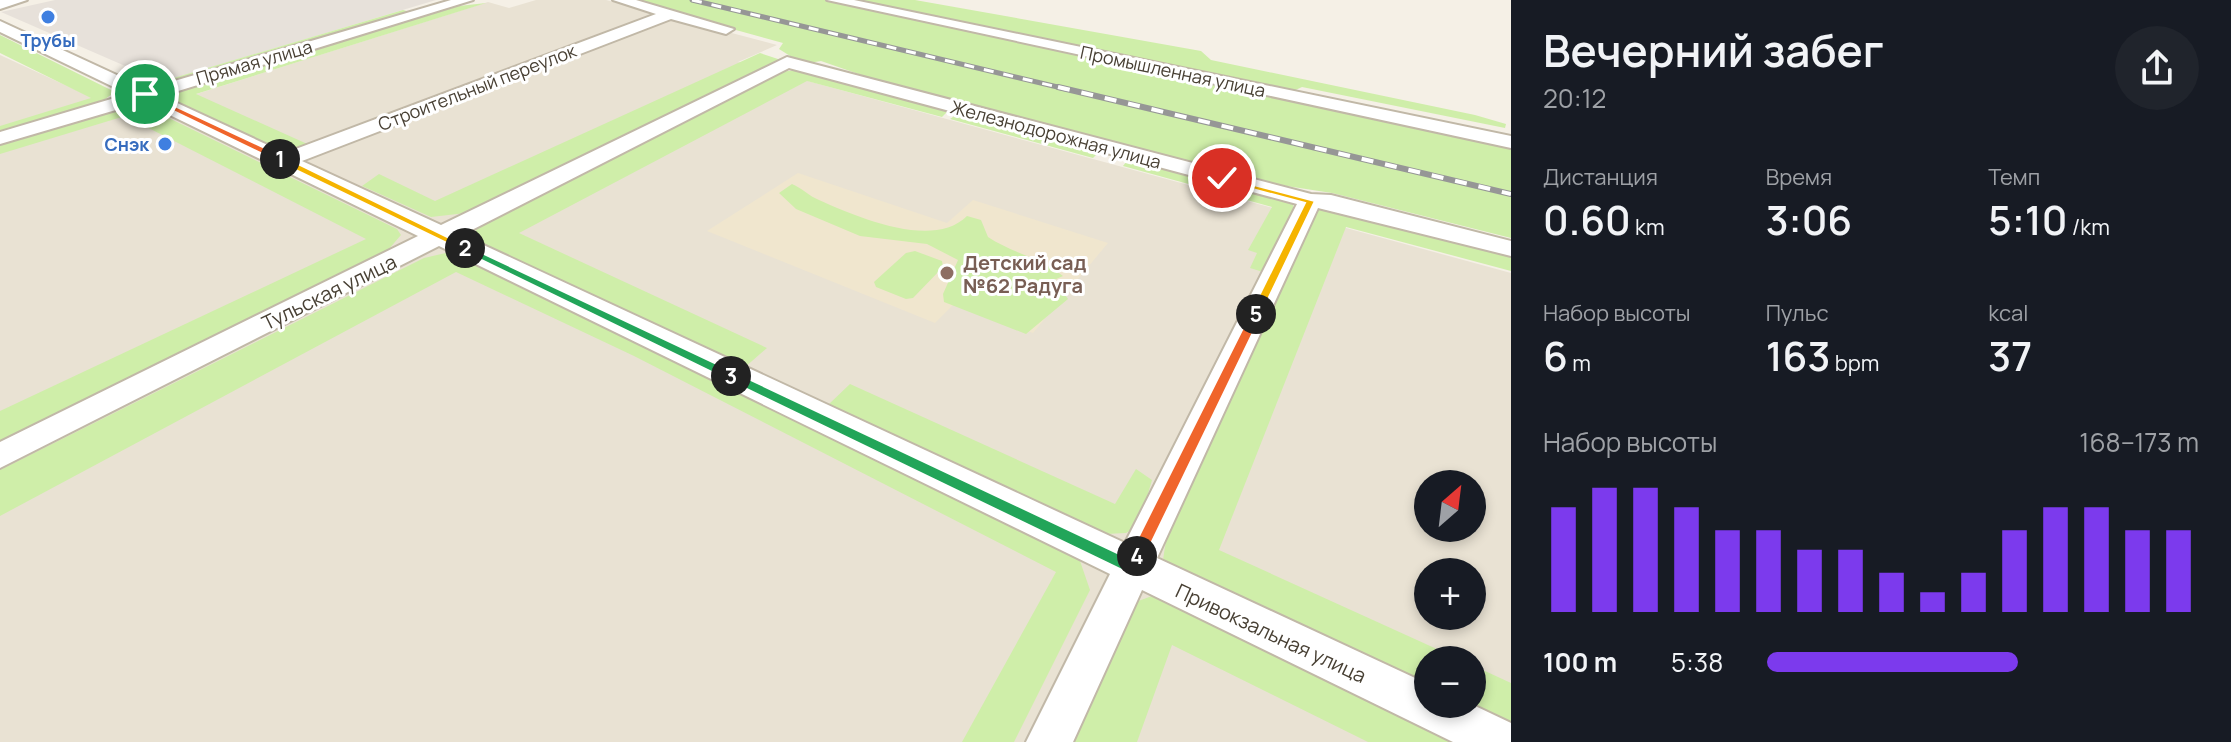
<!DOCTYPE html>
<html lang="ru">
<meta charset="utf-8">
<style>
:root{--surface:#171b24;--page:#20242c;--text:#f1f3f6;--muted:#9ea1a6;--accent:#7c3aed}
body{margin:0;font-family:Manrope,sans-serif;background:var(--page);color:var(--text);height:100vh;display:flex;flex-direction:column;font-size:30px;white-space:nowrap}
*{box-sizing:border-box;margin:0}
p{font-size:26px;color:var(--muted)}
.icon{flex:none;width:44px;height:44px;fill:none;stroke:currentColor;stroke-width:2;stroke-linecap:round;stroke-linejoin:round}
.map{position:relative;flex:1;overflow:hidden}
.drawer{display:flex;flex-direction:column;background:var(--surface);width:720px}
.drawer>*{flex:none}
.needle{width:52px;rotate:28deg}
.tools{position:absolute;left:1414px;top:470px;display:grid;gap:16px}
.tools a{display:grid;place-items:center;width:72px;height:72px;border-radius:50%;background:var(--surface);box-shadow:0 4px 12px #0003;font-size:40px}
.pin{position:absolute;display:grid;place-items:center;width:68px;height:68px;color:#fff;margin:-34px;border:4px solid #fff;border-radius:50%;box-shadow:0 2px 8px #0007}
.km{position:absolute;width:40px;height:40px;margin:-20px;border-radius:50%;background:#222;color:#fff;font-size:22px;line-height:40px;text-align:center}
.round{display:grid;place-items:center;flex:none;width:84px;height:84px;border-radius:42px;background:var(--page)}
.headline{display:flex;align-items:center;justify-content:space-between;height:136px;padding:0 32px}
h1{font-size:44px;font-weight:600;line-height:60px}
.metrics{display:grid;grid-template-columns:repeat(3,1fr);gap:12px;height:136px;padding:8px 32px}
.metrics div{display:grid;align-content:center}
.metrics b{font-size:40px;font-weight:600}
.metrics small{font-size:22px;font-weight:400}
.metrics p{font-size:22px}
.chart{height:224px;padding:16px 32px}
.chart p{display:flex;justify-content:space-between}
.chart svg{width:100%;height:144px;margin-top:8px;stroke:var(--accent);stroke-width:6}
ul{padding:0 32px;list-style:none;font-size:26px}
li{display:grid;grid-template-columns:128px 96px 1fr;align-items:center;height:60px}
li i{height:20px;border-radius:10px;background:var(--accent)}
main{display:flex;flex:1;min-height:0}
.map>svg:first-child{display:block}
.residential{fill:#e9e2d3;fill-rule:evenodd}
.industrial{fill:#e7e1da}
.education{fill:#f0e6ce}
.green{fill:#cfeea9}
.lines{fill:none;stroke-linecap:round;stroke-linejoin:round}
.minor-casing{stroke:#c1b8a7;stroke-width:4}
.tertiary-casing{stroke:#c1b8a7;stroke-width:4}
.minor{fill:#fff;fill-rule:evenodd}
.tertiary{fill:#fff;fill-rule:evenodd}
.rail-far1-casing{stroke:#969696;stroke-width:5}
.rail-casing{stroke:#969696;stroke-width:6}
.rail-far1{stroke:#fff;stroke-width:3;stroke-dasharray:10;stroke-linecap:butt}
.rail{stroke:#fff;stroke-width:4;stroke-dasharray:12;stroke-linecap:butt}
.split-1{fill:#f0652b;stroke:#fff;stroke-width:2}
.split-2{fill:#f5b400;stroke:#fff;stroke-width:2}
.split-3{fill:#22a559;stroke:#fff;stroke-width:2}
.split-4{fill:#22a559;stroke:#fff;stroke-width:2}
.split-5{fill:#f0652b;stroke:#fff;stroke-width:2}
.split-6{fill:#f5b400;stroke:#fff;stroke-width:2}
.shop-dot{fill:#3f7fe0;stroke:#fff;stroke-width:3}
.education-dot{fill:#8d6e63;stroke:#fff;stroke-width:3}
.labels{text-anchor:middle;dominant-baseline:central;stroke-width:6;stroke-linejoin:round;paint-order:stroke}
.far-shop-label{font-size:18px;font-weight:bold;fill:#366cbe;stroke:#fff}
.far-street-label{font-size:18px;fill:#484034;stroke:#fff}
.education-label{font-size:20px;font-weight:bold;fill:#785e54;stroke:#fff;text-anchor:start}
.street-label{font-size:20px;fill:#484034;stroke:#fff}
</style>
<main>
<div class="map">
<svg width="1511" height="742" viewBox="0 0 1511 742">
<rect width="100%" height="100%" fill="#f5f0e6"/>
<!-- residential -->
<path class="residential" d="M536,0h70l171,45 -39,17 773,211v469h-1511v-687l130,60 358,-113 21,6zM1428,484h44v44h-44zM1428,572h44v44h-44zM1428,660h44v44h-44z"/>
<!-- industrial -->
<polygon class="industrial" points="55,0 436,0 162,82 1,12"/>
<!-- education -->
<polygon class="education" points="798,173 947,223 973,200 1108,243 1033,333 955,303 935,323 707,231"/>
<!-- green -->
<g class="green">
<polygon points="627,0 915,0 1201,51 1211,60 1475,115 1506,124 1505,128 1302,87 1283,96 1511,145 1511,238 1332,193 1280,185 870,78 821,61 803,64 779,49 783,43"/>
<polygon points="486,3 196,94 314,147 285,152 173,101 171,97 191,86 459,6"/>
<polygon points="403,10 414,13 174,83 167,80"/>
<polygon points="0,35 115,92 101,102 0,133 0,126 91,98 0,53"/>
<polygon points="760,53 781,60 466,213 431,217 362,186 379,174 435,201"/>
<polygon points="804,69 950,109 942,117 807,81 519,233 767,348 744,368 476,243 473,235 479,226 780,72"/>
<polygon points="144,106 397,229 401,235 388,250 336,279 0,444 0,411 366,239 125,116 0,154 0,144 114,110"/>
<polygon points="960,112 1101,150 1093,158 950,119"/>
<polygon points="1130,157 1293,203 1294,213 1263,272 1250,268 1257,253 1248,250 1272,207 1123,166"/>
<path d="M792,184c10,4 17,12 27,16 38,17 114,50 148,16l14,4 7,17c24,16 53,21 75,39l-9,4 14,19 -42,35 -82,-32 -1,-8 15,-34 -31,-16 -67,-8 -64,-27 -17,-16z"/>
<polygon points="1324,208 1511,252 1511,271 1346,227 1219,550 1461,660 1428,660 1428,689 1180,573 1163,560 1168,527 1315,211"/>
<polygon points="915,251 942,261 943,267 913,298 906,299 876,287 874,282 906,253"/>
<polygon points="450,252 1068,552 1080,561 1090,590 1014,742 962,742 1056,572 634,356 456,272 0,516 0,470 424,258"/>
<polygon points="850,384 1115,504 1136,469 1152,480 1139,525 1126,533 1106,534 828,405"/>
<polygon points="1152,596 1452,742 1368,742 1172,645 1137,742 1065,742 1130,604"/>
<polygon points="1472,665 1511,683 1511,728 1460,704 1472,704"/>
</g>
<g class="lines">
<defs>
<g id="minor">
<path d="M451,0h22l-311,96 123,57 371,-139 -43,-14h23l98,29 -8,5 -55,-15 -369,142 139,64 346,-168 524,137 20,1 180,46v15l-193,-48 -161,350 271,126v20h43l40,19v19h-58l-311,-152 -69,152h-47l84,-168 -671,-328 -439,222v-26l418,-206 -275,-134 -143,42v-12l128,-38 -128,-62v-11l147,68zM789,68l508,136 -172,339 -663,-308z"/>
<polygon points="827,0 854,0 1511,136 1511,148"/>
</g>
<polygon id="tertiary" points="0,0 27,0 0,9"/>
</defs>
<!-- minor casing -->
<use href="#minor" class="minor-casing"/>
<!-- tertiary casing -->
<use href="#tertiary" class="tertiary-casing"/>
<!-- minor -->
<use href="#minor" class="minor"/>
<!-- tertiary -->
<use href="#tertiary" class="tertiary"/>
<defs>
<polyline id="rail-far1" points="692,0 1066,89"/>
<polyline id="rail" points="1058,87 1511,194"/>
</defs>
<!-- rail-far1 casing -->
<use href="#rail-far1" class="rail-far1-casing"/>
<!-- rail casing -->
<use href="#rail" class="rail-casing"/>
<!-- rail-far1 -->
<use href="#rail-far1" class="rail-far1"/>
<!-- rail -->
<use href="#rail" class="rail"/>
</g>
<!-- split-1 -->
<polygon class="split-1" points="145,92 284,157 285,159 277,161 142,96"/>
<!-- split-2 -->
<polygon class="split-2" points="277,157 284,157 470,248 461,250 277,161"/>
<!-- split-3 -->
<polygon class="split-3" points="465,245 736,373 737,376 726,379 461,250"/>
<!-- split-4 -->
<polygon class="split-4" points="726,373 736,373 1128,558 1137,550 1145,556 1138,572 1126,572 726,379"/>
<!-- split-5 -->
<polygon class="split-5" points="1256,310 1262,314 1145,556 1137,563 1131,561 1129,556 1250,314"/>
<!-- split-6 -->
<polygon class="split-6" points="1219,176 1315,201 1260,316 1250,314 1305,203 1219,180"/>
<!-- markers -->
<g class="shop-dot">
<circle cx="48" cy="17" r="8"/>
<circle cx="165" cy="144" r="8"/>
</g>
<circle class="education-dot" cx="947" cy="273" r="8"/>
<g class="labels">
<!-- far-shop labels -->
<g class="far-shop-label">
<text x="48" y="40">Трубы</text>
<text x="149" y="144" text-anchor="end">Снэк</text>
</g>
<!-- far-street labels -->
<g class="far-street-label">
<text transform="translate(254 62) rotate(-16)">Прямая улица</text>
<text transform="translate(1173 71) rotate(12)">Промышленная улица</text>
<text transform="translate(477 87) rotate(-21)">Строительный переулок</text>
<text transform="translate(1056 134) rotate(15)">Железнодорожная улица</text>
</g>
<!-- education labels -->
<g class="education-label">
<text x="963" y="262">Детский сад<tspan x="963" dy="23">№62 Радуга</tspan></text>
</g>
<!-- street labels -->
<g class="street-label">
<text transform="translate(329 292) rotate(-26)">Тульская улица</text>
<text transform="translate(1271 633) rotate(25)">Привокзальная улица</text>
</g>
</g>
</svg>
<div class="tools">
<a><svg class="needle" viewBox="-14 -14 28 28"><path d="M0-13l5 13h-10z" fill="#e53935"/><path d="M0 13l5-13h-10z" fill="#9ea1a6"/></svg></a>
<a>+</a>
<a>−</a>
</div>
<div class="pin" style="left:145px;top:94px;background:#1e9e55"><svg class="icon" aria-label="arrive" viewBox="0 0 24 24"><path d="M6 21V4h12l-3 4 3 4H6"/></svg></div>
<div class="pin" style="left:1222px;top:178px;background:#d93025"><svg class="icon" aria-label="check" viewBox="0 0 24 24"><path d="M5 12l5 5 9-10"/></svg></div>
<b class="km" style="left:280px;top:159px">1</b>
<b class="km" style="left:465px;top:248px">2</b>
<b class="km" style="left:731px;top:376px">3</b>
<b class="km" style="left:1137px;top:556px">4</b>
<b class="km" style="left:1256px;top:314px">5</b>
</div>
<section class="drawer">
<div class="headline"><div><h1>Вечерний забег</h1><p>20:12</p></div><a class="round"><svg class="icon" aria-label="share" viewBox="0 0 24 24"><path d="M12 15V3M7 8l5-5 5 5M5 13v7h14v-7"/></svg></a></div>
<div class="metrics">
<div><p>Дистанция</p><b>0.60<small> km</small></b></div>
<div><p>Время</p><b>3:06</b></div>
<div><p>Темп</p><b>5:10<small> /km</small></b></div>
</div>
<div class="metrics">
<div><p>Набор высоты</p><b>6<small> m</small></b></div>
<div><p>Пульс</p><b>163<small> bpm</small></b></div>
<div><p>kcal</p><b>37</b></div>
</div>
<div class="chart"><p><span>Набор высоты</span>168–173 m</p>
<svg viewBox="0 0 160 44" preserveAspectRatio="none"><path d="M5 44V12M15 44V6M25 44V6M35 44V12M45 44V19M55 44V19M65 44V25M75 44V25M85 44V32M95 44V38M105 44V32M115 44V19M125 44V12M135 44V12M145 44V19M155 44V19"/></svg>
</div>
<ul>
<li><b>100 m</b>5:38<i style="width:58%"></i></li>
</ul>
</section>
</main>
